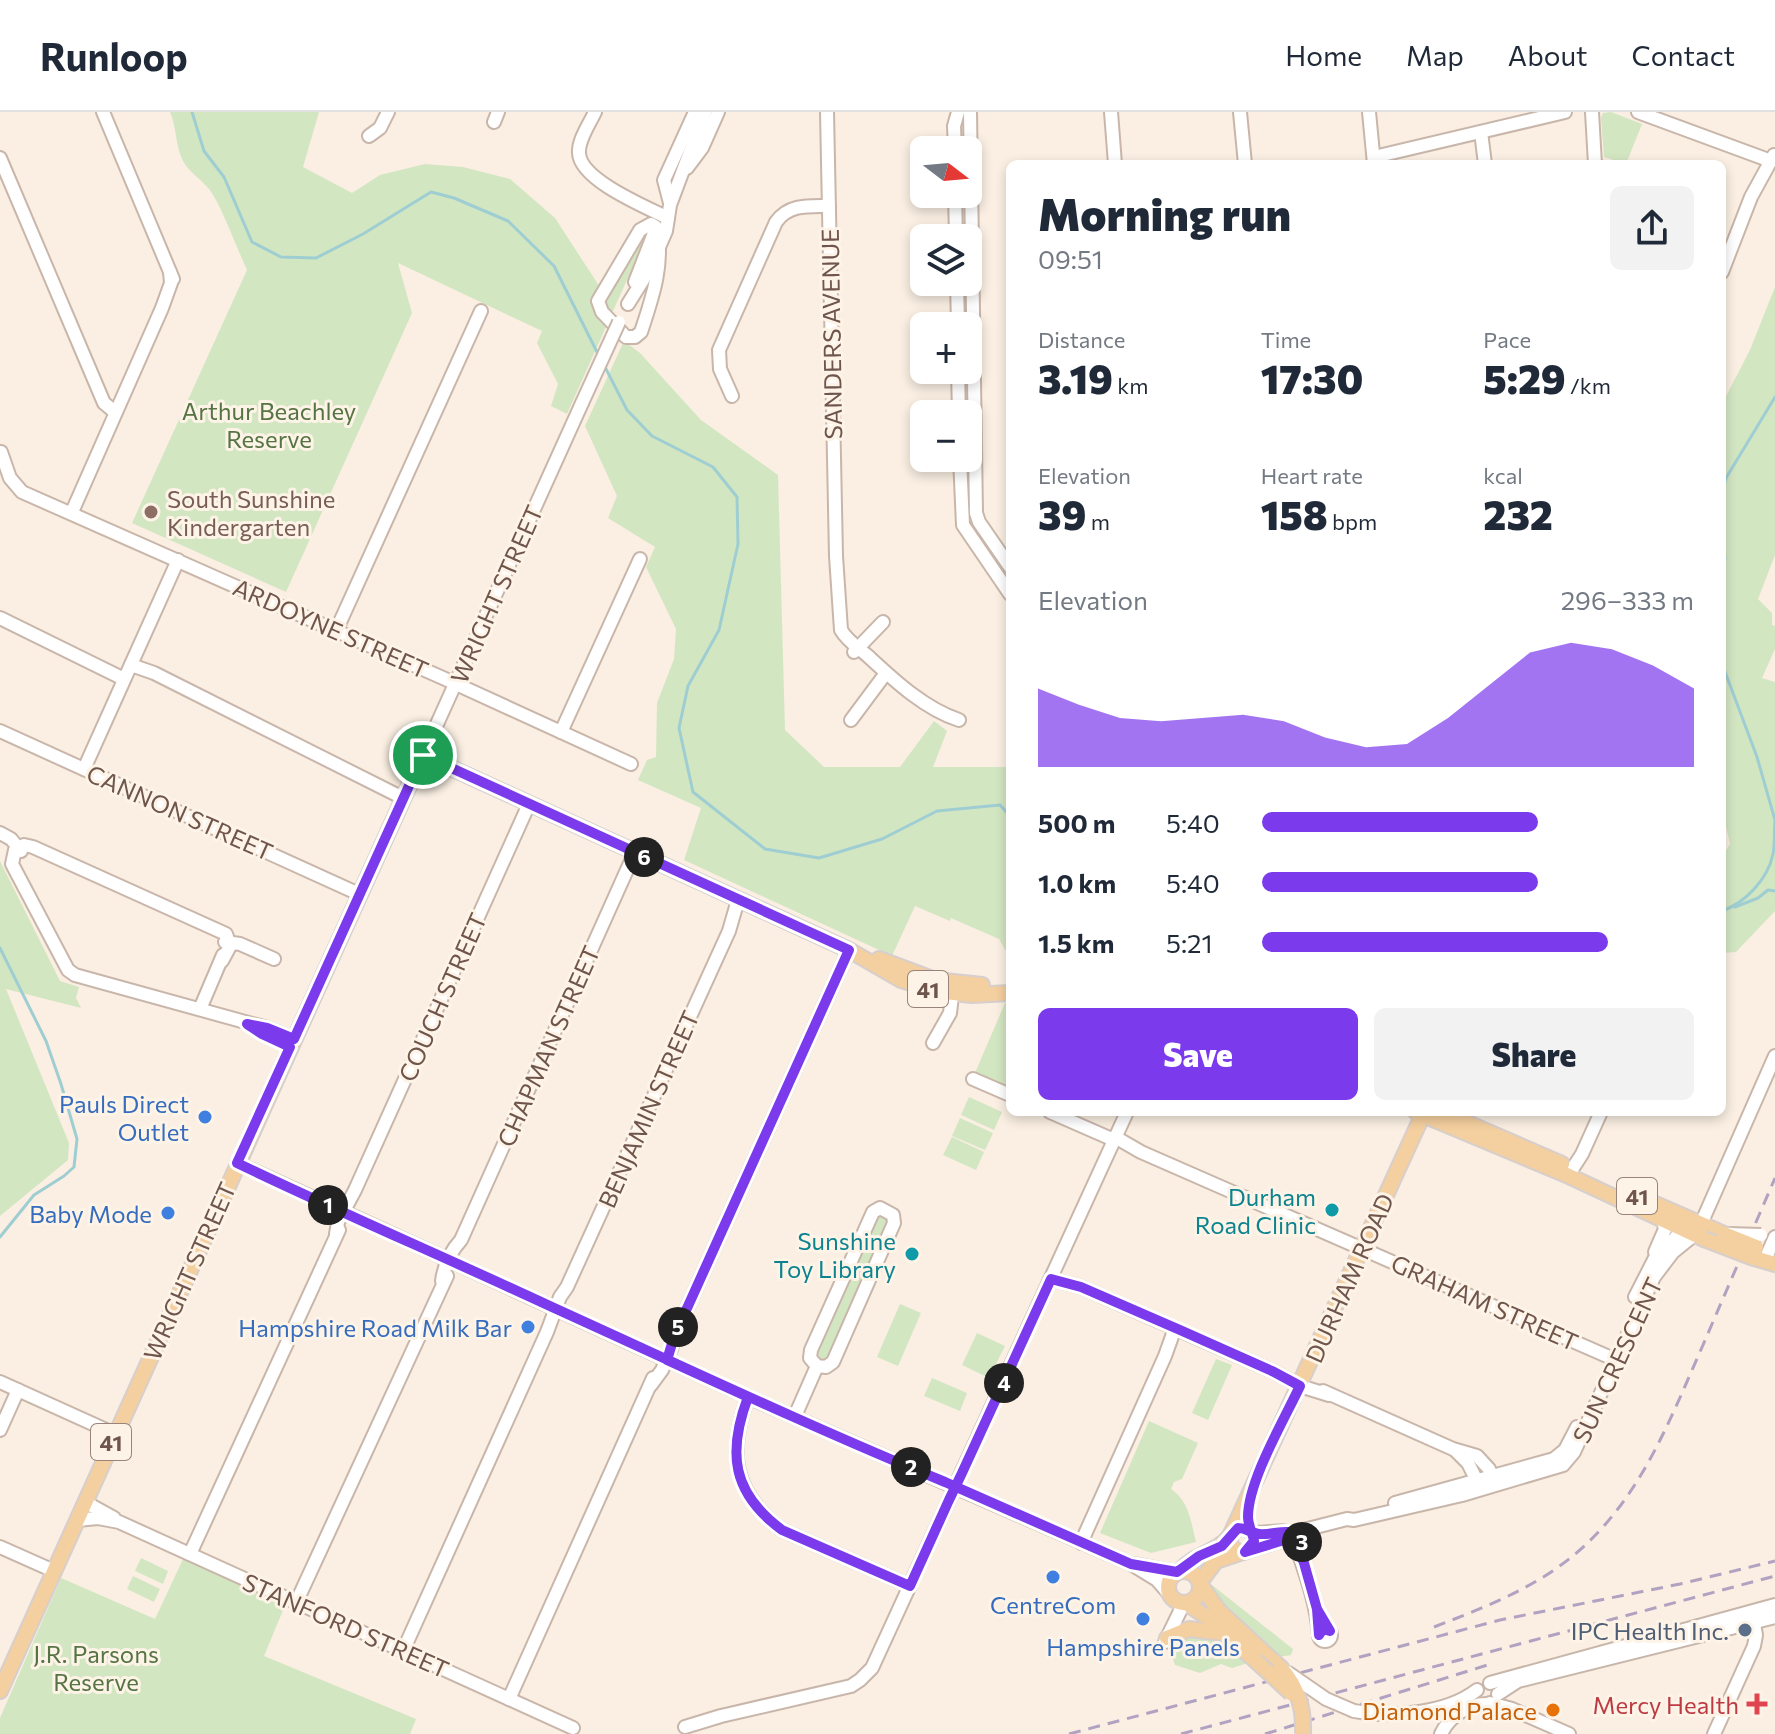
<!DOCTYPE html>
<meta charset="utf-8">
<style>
:root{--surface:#fff;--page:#f2f2f3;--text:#1f2937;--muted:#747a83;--line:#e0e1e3;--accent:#7c3aed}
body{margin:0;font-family:Commissioner,sans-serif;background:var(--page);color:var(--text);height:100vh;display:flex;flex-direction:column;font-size:30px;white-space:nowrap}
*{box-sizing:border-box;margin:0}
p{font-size:26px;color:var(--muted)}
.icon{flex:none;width:44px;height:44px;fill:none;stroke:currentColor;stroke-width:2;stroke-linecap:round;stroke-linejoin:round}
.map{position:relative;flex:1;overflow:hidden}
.side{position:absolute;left:1006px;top:48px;width:720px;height:956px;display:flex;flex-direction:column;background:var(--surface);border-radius:12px;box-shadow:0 4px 12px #0003}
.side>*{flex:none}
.needle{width:52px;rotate:106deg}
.fabs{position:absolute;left:910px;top:24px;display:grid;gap:16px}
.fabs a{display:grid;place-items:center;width:72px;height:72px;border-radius:12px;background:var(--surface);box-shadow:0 4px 12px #0003;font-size:40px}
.pin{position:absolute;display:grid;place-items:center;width:68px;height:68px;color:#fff;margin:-34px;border:4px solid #fff;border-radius:50%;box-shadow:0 2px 8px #0007}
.km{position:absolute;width:40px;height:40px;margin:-20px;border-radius:50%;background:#222;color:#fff;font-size:22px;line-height:40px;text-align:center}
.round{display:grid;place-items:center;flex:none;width:84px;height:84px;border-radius:12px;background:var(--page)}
.summary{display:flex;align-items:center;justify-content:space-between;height:136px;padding:0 32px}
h1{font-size:44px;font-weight:800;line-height:60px}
.figures{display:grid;grid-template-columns:repeat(3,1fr);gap:12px;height:136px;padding:8px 32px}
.figures div{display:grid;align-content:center}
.figures b{font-size:40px;font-weight:800}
.figures small{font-size:22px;font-weight:400}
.figures p{font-size:22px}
.chart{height:224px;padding:16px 32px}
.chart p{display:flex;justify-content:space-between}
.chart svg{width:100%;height:144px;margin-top:8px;fill:var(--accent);opacity:.7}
.button{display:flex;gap:16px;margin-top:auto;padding:16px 32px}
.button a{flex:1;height:92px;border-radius:12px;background:var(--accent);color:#fff;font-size:32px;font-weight:800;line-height:92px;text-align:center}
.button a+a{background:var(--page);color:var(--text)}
ul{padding:0 32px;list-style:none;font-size:26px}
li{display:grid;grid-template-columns:128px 96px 1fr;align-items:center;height:60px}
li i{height:20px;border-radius:10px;background:var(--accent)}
header{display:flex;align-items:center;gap:48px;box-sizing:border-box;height:112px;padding:0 40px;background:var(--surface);border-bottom:2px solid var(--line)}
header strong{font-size:38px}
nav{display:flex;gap:44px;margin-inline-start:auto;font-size:28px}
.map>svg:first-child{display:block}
.green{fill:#d3e6c2}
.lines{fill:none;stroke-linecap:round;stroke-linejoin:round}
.stream{stroke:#9fced2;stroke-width:3}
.minor-casing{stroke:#c9b6aa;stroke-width:16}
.major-casing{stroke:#d7cfcd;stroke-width:18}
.minor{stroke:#fff;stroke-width:12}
.major{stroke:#f4cf9f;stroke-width:14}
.rail{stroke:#b1a2c2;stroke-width:3;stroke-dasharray:12 8;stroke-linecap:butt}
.minor-bridge-casing{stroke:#c9b6aa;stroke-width:16;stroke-linecap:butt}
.major-bridge-casing{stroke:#d7cfcd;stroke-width:18;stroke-linecap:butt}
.minor-bridge{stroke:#fff;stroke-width:12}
.major-bridge{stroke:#f4cf9f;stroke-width:14}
.route-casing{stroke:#fff;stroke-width:16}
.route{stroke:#7c3aed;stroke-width:10}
.education-dot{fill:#8d6e63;stroke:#fdf3e7;stroke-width:3}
.shop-dot{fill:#3f7fe0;stroke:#fdf3e7;stroke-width:3}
.culture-dot{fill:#0f9aa8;stroke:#fdf3e7;stroke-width:3}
.service-dot{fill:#5c6f8a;stroke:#fdf3e7;stroke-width:3}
.health-dot{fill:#e0444e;stroke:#fdf3e7;stroke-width:3}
.food-dot{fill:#e8710a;stroke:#fdf3e7;stroke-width:3}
.labels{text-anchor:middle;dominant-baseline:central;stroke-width:6;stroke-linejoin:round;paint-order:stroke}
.shield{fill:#fdf3e7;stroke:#9a847a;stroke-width:2}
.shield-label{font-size:22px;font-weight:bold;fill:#6f554b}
.street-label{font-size:24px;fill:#6f554b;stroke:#fdf3e7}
.park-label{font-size:24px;fill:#557443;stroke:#fdf3e7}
.education-label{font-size:24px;fill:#785e54;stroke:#fdf3e7;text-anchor:start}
.shop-label{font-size:24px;fill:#366cbe;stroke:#fdf3e7;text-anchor:end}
.culture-label{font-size:24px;fill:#0d838f;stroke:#fdf3e7;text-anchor:end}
.service-label{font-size:24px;fill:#4e5e75;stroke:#fdf3e7;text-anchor:end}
.health-label{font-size:24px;fill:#be3a42;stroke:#fdf3e7;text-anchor:end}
.food-label{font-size:24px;fill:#c56008;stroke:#fdf3e7;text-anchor:end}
</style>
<header>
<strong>Runloop</strong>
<nav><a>Home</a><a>Map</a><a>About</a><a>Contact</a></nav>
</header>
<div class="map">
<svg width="1775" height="1622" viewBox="0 0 1775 1622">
<rect width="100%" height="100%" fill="#faefe2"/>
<!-- green -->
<g class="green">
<path d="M170,0h149l-16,55 49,26 28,-18 45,-11 38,3 47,12 45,39 50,77 40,-64 2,4 -80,179 -16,-8 7,-22 -21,-41 5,-12 -144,-68 14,50 -126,279 -154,-69 115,-253c-9,-19 -27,-68 -38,-81 -9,-11 -19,-16 -26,-28 -8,-16 -6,-33 -13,-49z"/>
<polygon points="1611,0 1642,12 1626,52 1604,45 1601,6 1603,1"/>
<polygon points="1775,175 1775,443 1758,487 1772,501 1772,513 1775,514 1775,537 1762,566 1775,570 1775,799 1736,840 1722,841 1722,745 1730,732 1722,697 1722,292 1750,238"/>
<polygon points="624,229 640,241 701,308 778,363 785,618 824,655 900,655 934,609 947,619 933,655 1010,655 1010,846 999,827 951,806 950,809 915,794 892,844 684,748 701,696 638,668 647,648 656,645 657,591 674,547 676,517 646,455 655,435 608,406 617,384 585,314"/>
<polygon points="0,749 60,869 79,875 76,886 81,896 6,877 69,1031 68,1048 0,1104"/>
<polygon points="1005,891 1010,891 1010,977 975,961"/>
<polygon points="969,985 1002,1000 994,1018 961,1003"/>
<polygon points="960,1006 993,1021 985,1038 952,1024"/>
<polygon points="952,1025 984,1040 976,1058 943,1043"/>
<polygon points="881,1101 890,1106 832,1244 827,1247 821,1247 816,1240 876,1105"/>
<polygon points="900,1192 921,1201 898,1254 877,1245"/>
<polygon points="977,1221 1005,1234 989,1266 962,1253"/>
<polygon points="1216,1247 1232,1253 1208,1308 1192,1301"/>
<polygon points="932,1266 967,1281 960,1299 924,1284"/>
<path d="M1149,1309l49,22 -16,36 -8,3 -3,7c18,12 20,33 25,53l-45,11 -51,-20z"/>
<polygon points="184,1445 286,1491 264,1544 416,1607 410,1622 0,1622 0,1606 61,1466 155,1507"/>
<polygon points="141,1446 168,1459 163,1472 135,1459"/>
<polygon points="133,1464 160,1477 154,1490 127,1477"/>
<polygon points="1212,1473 1293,1537 1291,1543 1278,1545 1223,1494 1212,1478"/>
<polygon points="1190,1520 1209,1526 1248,1551 1232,1556 1221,1552 1200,1561 1175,1553 1171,1542 1173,1531"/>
</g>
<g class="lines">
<!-- stream -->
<g class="stream">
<polyline points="192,0 204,39 224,65 252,130 281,145 316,146 363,122 431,80 454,86 508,109 554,154 599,244"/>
<polyline points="605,255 627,298 652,324 713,355 737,385 738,432 719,518 688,574 679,616 693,680 765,737 819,746 882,727 937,699 1000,693 1010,704"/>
<polyline points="1722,380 1726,366 1775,285"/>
<polyline points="1722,433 1725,446 1722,469"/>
<polyline points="1722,538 1724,557 1757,645 1775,708"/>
<polyline points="1735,795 1758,786 1768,778 1775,779"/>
<path d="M1722,799c23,-8 46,-32 51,-57 2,-10 1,-22 2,-33"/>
<polyline points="0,836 46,929 61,972 77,1027 74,1055 64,1064 34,1083 0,1125"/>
</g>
<defs>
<g id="minor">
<polyline points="103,0 173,167"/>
<path d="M595,0c-5,11 -17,28 -16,41 1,27 67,54 89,65"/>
<path d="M827,0l9,444 5,74c7,12 18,18 28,27 26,24 56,52 90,63"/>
<polyline points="970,0 976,401 979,410 1010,455"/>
<polyline points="1111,0 1115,52"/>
<polyline points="1240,0 1245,52"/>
<polyline points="1369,0 1374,52"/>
<polyline points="1592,0 1595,52"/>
<polyline points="1638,0 1771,49"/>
<polyline points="494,10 498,0"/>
<polyline points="1481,20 1485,52"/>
<polyline points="369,24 380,16 388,0"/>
<polyline points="955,38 954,14 958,0"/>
<polyline points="1374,45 1565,0"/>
<polyline points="0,46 104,291 115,300"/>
<polyline points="687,56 702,36 718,0"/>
<polyline points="955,82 956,126"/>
<polyline points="670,91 664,68 695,0"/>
<path d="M651,112l5,3c9,35 -4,72 -15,105l-6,5h-9l-24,-25 -4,-11 42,-71z"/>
<polyline points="1722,160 1751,85 1774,43"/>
<polyline points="635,170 656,116"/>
<polyline points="957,170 958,214"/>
<polyline points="628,192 648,160 666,119 670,93 705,0"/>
<polyline points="958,258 959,302"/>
<path d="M732,284l-12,-27 -1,-19 57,-128c13,-18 32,-16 53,-16"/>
<polyline points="1,340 10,366 22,380 443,566 631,652"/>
<polyline points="960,346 963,413 1010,482"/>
<polyline points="72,400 162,196 171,171 170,160"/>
<polyline points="0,506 124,567"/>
<polyline points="336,519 481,199"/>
<polyline points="854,540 883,510"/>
<polyline points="131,553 154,561 403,686"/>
<polyline points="851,608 886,561"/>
<polyline points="0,619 359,782"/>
<polyline points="561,620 640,447"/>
<polyline points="423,643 582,291"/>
<polyline points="84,657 178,448"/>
<polyline points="0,721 11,727 21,739"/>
<polyline points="225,830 240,832 274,847"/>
<polyline points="222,849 230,834 226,822 33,735 24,733 15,738 12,752 68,858 75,863 267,916 294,927"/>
<polyline points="200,897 223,843"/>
<polyline points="933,931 950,901 953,875"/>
<polyline points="973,967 1010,983"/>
<polyline points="1050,1000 1114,1028"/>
<polyline points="1115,1025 1141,1040 1616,1248"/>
<polyline points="237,1051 748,1285 1131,1452 1157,1468 1171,1484"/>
<polyline points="1573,1056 1582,1042 1601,1000"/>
<polygon points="880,1096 893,1103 894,1111 833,1250 826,1255 817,1254 810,1246 811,1238 873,1100"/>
<polyline points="1701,1112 1775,944"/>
<polyline points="336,1122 338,1110 355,1078 529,692"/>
<polyline points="1655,1140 1665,1117 1663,1107"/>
<polyline points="1768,1141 1775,1125"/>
<polyline points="1051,1167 1081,1175 1272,1259 1300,1274 1329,1283"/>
<path d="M442,1169c2,-15 8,-29 19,-41l174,-388"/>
<polyline points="1635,1185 1657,1142 1684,1118"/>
<polyline points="0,1270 115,1322"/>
<polyline points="651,1273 662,1258 671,1237 674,1225 849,838"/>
<polyline points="1323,1279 1453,1337 1477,1344 1489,1357 1494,1368"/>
<path d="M748,1285c-21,56 -15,96 34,133l128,56"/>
<polyline points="795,1304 817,1254"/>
<polyline points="0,1318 18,1278"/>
<polyline points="1456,1339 1468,1351 1479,1373"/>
<polyline points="85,1390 114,1406"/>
<polyline points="1395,1391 1554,1347 1565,1338 1577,1315"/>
<polyline points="77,1408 98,1406 119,1410 573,1616"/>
<path d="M1252,1420c13,3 28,-4 40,1l55,-14 7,1 108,-25 101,-30 11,-13 80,-175 19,-25 21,-17"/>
<path d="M1292,1421c11,35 24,65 27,102"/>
<polyline points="1081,1431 1165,1244 1175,1216"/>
<polyline points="0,1435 54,1459"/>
<polyline points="1245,1440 1287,1427 1292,1421"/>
<polyline points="190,1442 339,1118"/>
<polyline points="1134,1452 1177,1460"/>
<polyline points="296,1491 447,1164"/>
<circle cx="1325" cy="1523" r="6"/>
<polyline points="1165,1530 1184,1491"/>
<polyline points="403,1539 547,1220 560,1185 567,1175 729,819 738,788"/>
<polyline points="1490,1571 1775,1493"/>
<polyline points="1498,1582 1518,1569 1775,1505"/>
<polyline points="509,1587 653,1266"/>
<polyline points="1490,1591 1512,1597 1569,1622"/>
<path d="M1354,1599c37,7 92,3 123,-21"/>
<polyline points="685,1615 721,1604 851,1574 860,1568 872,1556 1127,1000"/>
<path d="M1441,1622c8,-17 26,-30 45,-30"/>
<polyline points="1714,1622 1754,1534 1756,1523 1753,1506"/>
</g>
<g id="major">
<polyline points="879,847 935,868 982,873"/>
<polyline points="1416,1000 1569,1064 1704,1127"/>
<polyline points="1442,1000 1562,1052"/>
<polyline points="1644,1087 1724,1122"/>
<polyline points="1751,1145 1775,1152"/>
<circle cx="1242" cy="1428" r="12"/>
<polyline points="1231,1422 1424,1000"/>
<circle cx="1184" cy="1475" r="16"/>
<path d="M1180,1459c14,-17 37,-18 50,-35"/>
<polyline points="1200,1470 1216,1449 1243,1440"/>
<polyline points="1200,1472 1219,1499 1281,1556"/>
<polyline points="1186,1491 1204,1503 1256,1549"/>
<polyline points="1167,1526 1189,1517 1222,1521"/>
<polyline points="0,1579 423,643 849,838 901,868 936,879 972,883 1010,881"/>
</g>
</defs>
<!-- minor casing -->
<use href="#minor" class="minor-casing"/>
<!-- major casing -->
<use href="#major" class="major-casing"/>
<!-- minor -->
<use href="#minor" class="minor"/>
<!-- major -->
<use href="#major" class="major"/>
<!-- rail -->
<g class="rail">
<path d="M1434,1515c49,-19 99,-38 140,-72 66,-55 95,-133 129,-210 24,-56 48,-111 72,-167"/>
<polyline points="1069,1622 1500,1508 1680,1472 1775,1449"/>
<polyline points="1181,1622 1775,1464"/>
<polyline points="1265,1622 1494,1551"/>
</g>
<defs>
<g id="minor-bridge">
<polyline points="582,291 619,210"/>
<polyline points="1728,1122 1761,1123"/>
<polyline points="1287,1560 1326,1587 1354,1599"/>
</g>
<g id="major-bridge">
<polyline points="1724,1122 1756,1135"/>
<polyline points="1704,1127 1751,1145"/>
<polyline points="1256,1549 1291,1581"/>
<path d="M1281,1556c17,20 23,40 22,66"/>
</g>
</defs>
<!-- minor-bridge casing -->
<use href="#minor-bridge" class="minor-bridge-casing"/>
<!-- major-bridge casing -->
<use href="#major-bridge" class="major-bridge-casing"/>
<!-- minor-bridge -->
<use href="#minor-bridge" class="minor-bridge"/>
<!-- major-bridge -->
<use href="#major-bridge" class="major-bridge"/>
</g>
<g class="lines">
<defs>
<path id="route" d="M423,643l-129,284 -27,-11 -20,-4 15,10 28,13 -53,116c104,50 210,95 315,144 130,59 261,121 393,175l186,82 46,8 22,-16 23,-10 16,-18c9,0 12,5 21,6 11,1 20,-3 30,-2l3,1 12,30 13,46 13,22 -7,-2 -4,6 -2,-26 -13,-46 -5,-32 -7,2 -5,6 -42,13 9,-11c-1,-8 -6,-15 -6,-24 0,-36 36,-97 52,-131l-28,-15 -92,-41 -99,-43 -30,-8 -89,194 -13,27 -39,86 -128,-56c-50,-37 -55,-77 -34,-133l-81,-37 7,-23 175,-387 -426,-195"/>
</defs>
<!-- route casing -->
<use href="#route" class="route-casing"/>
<!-- route -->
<use href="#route" class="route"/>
</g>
<!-- markers -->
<circle class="education-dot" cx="151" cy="400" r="8"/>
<g class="shop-dot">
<circle cx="205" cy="1005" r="8"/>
<circle cx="168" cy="1101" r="8"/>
<circle cx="528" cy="1215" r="8"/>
<circle cx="1053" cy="1465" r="8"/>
<circle cx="1143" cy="1507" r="8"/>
</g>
<g class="culture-dot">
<circle cx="1332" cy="1098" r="8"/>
<circle cx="912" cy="1142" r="8"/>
</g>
<circle class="service-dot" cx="1745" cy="1518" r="8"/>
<path class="health-dot" d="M1753 1580h8v8h8v8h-8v8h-8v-8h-8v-8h8z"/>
<circle class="food-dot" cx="1553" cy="1598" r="8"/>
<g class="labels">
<!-- shield labels -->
<g class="shield">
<rect x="908" y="859" width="40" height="36" rx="6"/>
<rect x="1617" y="1066" width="40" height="36" rx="6"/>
<rect x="91" y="1312" width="40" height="36" rx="6"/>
</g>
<g class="shield-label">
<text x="928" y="877">41</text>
<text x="1637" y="1084">41</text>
<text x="111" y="1330">41</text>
</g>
<!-- street labels -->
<g class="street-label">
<text transform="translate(831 222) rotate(-91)">SANDERS AVENUE</text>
<text transform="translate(496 482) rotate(-66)">WRIGHT STREET</text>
<text transform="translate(331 516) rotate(24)">ARDOYNE STREET</text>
<text transform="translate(180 700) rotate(24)">CANNON STREET</text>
<text transform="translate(442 885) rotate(-66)">COUCH STREET</text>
<text transform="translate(548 934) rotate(-66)">CHAPMAN STREET</text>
<text transform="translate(648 997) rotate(-66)">BENJAMIN STREET</text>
<text transform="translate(189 1159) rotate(-66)">WRIGHT STREET</text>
<text transform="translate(1349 1166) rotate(-66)">DURHAM ROAD</text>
<text transform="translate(1485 1190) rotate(24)">GRAHAM STREET</text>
<text transform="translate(1617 1248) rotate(-65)">SUN CRESCENT</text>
<text transform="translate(346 1513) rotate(24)">STANFORD STREET</text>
</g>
<!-- park labels -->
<g class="park-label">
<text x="269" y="298">Arthur Beachley<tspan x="269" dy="28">Reserve</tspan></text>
<text x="96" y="1541">J.R. Parsons<tspan x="96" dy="28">Reserve</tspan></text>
</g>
<!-- education labels -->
<g class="education-label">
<text x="167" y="386">South Sunshine<tspan x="167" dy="28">Kindergarten</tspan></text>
</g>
<!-- shop labels -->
<g class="shop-label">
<text x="189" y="991">Pauls Direct<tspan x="189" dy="28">Outlet</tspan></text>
<text x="152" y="1101">Baby Mode</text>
<text x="512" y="1215">Hampshire Road Milk Bar</text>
<text x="1053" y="1492" text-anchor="middle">CentreCom</text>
<text x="1143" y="1534" text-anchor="middle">Hampshire Panels</text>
</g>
<!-- culture labels -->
<g class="culture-label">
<text x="1316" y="1084">Durham<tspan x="1316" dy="28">Road Clinic</tspan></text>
<text x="896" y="1128">Sunshine<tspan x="896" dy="28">Toy Library</tspan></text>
</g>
<!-- service labels -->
<g class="service-label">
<text x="1729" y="1518">IPC Health Inc.</text>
</g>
<!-- health labels -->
<g class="health-label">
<text x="1739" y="1592">Mercy Health</text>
</g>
<!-- food labels -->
<g class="food-label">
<text x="1537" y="1598">Diamond Palace</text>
</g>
</g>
</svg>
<div class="fabs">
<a><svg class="needle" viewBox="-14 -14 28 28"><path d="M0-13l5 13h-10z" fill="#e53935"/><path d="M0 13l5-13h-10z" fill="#747a83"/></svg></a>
<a><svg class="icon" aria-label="layers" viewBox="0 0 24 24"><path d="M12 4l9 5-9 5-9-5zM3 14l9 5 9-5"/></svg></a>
<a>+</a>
<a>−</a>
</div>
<div class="pin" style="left:423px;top:643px;background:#1e9e55"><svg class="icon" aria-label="arrive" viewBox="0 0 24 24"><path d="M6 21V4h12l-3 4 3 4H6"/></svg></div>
<b class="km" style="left:328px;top:1093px">1</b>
<b class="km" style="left:911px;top:1355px">2</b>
<b class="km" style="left:1302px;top:1430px">3</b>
<b class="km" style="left:1004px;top:1271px">4</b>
<b class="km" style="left:678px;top:1215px">5</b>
<b class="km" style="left:644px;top:745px">6</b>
<section class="side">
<div class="summary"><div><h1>Morning run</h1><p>09:51</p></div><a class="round"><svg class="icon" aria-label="share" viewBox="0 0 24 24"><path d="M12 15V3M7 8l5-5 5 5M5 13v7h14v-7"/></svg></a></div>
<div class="figures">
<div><p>Distance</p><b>3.19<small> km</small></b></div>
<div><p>Time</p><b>17:30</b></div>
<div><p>Pace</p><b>5:29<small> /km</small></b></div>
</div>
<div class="figures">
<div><p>Elevation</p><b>39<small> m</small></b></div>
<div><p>Heart rate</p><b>158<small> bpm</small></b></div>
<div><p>kcal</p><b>232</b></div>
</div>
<div class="chart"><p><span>Elevation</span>296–333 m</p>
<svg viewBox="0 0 160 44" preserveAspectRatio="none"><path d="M0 44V20L10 25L20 29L30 30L40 29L50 28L60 30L70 35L80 38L90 37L100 29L110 19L120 9L130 6L140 8L150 13L160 20V44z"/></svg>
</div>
<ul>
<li><b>500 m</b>5:40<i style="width:64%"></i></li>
<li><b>1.0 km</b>5:40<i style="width:64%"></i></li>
<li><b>1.5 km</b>5:21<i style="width:80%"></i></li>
</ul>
<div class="button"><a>Save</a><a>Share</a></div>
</section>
</div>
